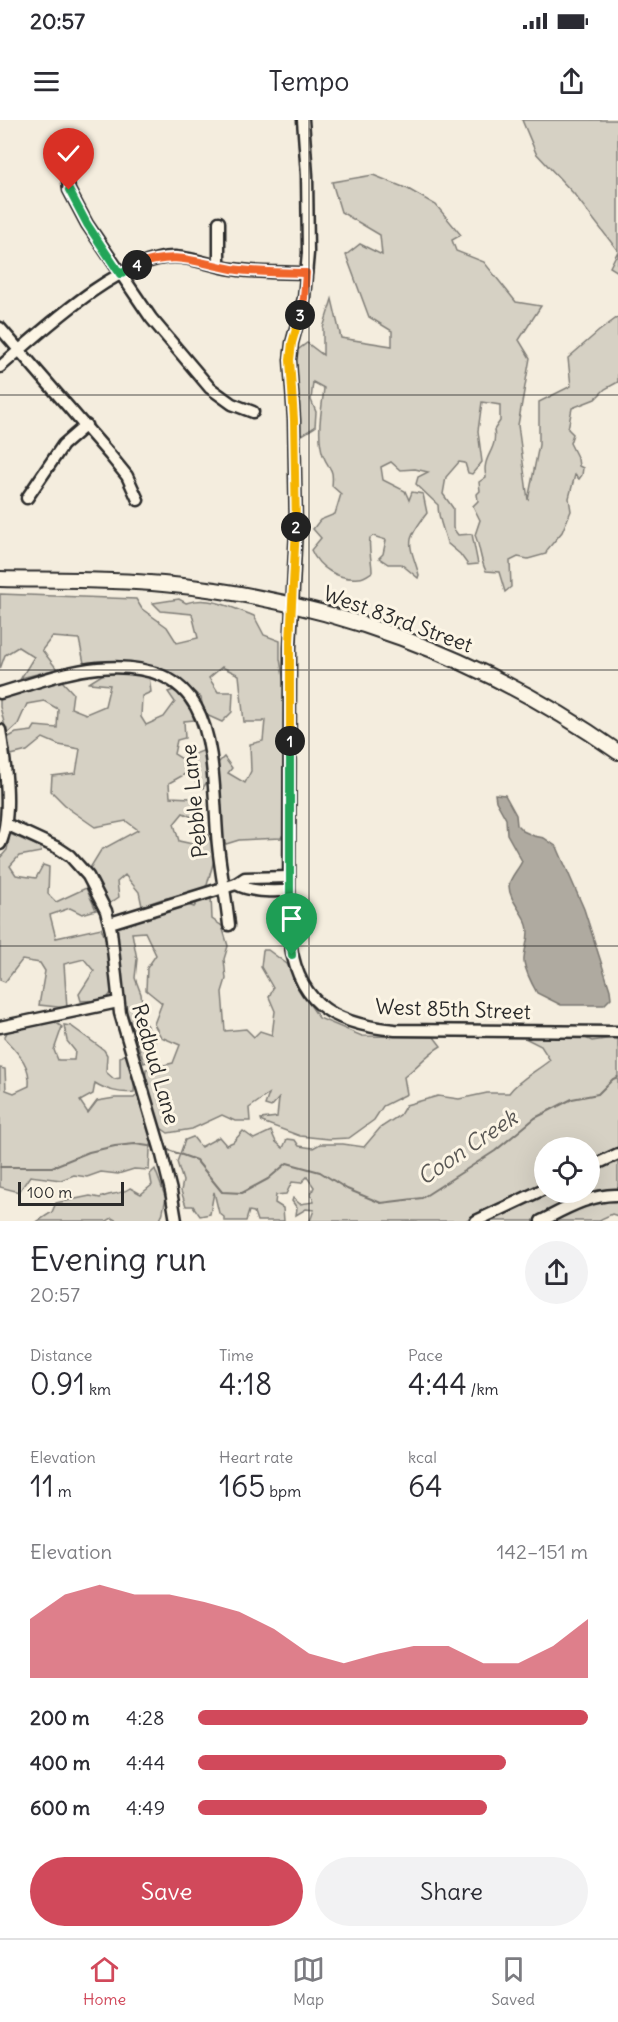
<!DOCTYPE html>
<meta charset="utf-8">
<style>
:root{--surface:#fff;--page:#f2f2f3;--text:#2b2b33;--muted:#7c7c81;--line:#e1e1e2;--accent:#d1495b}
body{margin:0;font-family:Delius,sans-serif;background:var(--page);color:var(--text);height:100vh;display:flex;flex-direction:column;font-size:22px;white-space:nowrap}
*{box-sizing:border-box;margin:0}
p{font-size:20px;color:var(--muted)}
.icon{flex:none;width:33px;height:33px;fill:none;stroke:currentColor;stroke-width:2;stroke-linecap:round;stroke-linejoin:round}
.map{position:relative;height:1101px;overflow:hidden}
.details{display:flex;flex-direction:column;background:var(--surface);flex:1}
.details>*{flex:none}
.buttons{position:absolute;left:534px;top:1017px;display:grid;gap:12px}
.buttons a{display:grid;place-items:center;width:66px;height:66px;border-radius:50%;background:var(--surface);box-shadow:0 6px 24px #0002;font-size:30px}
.scale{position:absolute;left:18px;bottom:15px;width:106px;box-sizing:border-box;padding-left:6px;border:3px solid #2b2b2b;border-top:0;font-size:16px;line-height:21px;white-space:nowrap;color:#2b2b2b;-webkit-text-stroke:4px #fcf5e5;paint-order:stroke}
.pin{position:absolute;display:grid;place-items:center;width:51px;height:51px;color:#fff;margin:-62px -26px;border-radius:50% 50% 50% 0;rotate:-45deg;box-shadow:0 0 6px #0007}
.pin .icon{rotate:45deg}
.km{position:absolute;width:30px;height:30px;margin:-15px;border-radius:50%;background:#222;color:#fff;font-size:16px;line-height:30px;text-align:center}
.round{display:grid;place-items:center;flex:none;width:63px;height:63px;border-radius:32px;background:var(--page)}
.overview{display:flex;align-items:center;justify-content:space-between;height:102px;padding:0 30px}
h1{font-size:33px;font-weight:600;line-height:45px}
.figures{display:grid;grid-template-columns:repeat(3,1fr);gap:9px;height:102px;padding:6px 30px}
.figures div{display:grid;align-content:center}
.figures b{font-size:30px;font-weight:600}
.figures small{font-size:16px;font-weight:400}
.figures p{font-size:16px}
.chart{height:168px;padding:12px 30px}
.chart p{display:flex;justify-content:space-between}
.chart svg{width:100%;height:108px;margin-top:6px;fill:var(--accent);opacity:.7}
.primary-button{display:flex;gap:12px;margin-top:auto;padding:12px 30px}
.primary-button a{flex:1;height:69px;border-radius:36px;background:var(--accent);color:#fff;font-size:24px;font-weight:600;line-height:69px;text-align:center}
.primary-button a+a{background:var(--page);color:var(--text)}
ul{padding:0 30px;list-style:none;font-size:20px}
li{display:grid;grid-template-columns:96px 72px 1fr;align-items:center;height:45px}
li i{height:15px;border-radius:8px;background:var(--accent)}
.status{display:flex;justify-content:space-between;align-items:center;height:42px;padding:0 30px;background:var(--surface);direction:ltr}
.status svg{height:16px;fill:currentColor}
header{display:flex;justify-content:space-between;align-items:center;height:78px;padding:0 30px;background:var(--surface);font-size:27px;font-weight:600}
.tab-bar{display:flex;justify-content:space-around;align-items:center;height:84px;border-top:2px solid var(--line);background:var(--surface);font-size:16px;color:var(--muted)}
.tab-bar a{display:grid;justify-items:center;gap:3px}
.tab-bar .selected{color:var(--accent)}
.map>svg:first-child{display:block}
.green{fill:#d6d1c4;stroke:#807e78;stroke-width:1.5}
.water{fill:#afaaa0;stroke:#7a7771;stroke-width:1.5}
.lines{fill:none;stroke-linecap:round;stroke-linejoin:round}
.stream{stroke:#7a7771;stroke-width:2}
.minor-casing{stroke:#2b2b2b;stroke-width:15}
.major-casing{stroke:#2b2b2b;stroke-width:18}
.minor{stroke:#fcf5e5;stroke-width:10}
.major{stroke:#fcf5e5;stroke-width:14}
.split-1-casing{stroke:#fff;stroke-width:12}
.split-2-casing{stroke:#fff;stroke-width:12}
.split-3-casing{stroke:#fff;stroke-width:12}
.split-4-casing{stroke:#fff;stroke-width:12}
.split-5-casing{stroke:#fff;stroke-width:12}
.split-1{stroke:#22a559;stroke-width:8}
.split-2{stroke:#f5b400;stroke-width:8}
.split-3{stroke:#f5b400;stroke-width:8}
.split-4{stroke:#f0652b;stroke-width:8}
.split-5{stroke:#22a559;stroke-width:8}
.grid{fill:none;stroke:#2b2b2b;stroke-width:1.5;stroke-opacity:0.55}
.labels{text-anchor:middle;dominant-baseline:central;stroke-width:6;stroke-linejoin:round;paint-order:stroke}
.street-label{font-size:21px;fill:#2b2b2b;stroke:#fcf5e5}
.water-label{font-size:22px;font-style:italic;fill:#595754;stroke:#fcf5e5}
</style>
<div class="status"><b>20:57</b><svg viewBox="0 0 49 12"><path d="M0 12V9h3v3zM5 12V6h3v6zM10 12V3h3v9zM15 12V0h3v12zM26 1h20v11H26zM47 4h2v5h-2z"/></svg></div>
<header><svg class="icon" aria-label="menu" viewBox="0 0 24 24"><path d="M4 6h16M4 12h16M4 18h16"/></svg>Tempo<svg class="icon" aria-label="share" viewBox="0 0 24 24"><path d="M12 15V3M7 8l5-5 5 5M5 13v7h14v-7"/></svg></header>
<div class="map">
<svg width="618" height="1101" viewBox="0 0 618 1101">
<rect width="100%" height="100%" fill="#f4edde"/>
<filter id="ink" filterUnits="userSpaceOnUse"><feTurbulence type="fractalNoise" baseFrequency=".0167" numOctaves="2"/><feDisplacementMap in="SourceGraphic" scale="12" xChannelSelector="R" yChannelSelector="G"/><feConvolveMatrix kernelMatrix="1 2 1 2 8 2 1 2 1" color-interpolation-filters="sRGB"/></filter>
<g filter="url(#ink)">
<!-- green -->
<g class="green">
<polygon points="522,0 618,0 618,152 610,147 618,131 574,74 536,33"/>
<path d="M373,55l35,14 28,16 25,30 -9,5 4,11 28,11 32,40 25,4 -22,34 11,18 -12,67 10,75 11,-55v-43l32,-16 -3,-28 31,-27 19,-14v65l-13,7 -10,10 -23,9 -4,21 5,5 -3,9 8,16 1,7 4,2 -1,7 -3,4 -4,-4 -6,23 2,13 -9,21 -15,18 -1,4 -18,5 -10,-2 -8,4 1,26 -6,5 -6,-20 -13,-1c-6,-11 -6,-25 -11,-36l5,-15 -7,-14 5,-5 -1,-7 3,-3 -1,-9 7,-5c-5,-21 12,-26 8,-47l6,-9v-16l-18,-3 -4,29 4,31 -10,12 -4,-1 -3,-10 -6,-1 -13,15 -3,17 10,14v20l5,7 14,-1 6,30 -10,1 -8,-11 -13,-11c-3,-13 -9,-24 -9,-38l-22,-21 2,-7 10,-5 -13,-3 -15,1 -9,-8 -10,5 2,13 22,11 4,9 3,-8 11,2 4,19c-23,30 -18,28 -8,62l-1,3 -17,-14h-13l-9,-6 4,-4 3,-14 -13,-4 -3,2c-2,11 2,22 2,34 -3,2 -8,6 -13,6 -21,2 -40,-10 -48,-28l10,-12 -8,-9 7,-9 15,-6 6,-20 -9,-8c2,-20 -3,-15 -9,-31 -7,-21 -1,-46 1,-67l-11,-6 -2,18 5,12 -1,15 -16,10 -5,-51 1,-34 12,-9 16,12v-27l9,-29 9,39 51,8v-15l-23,-14 -23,-62 14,-11 22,11 -2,-20 -39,-23 -9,-30z"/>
<path d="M0,474l136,5 6,10 25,18 10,16 21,-5 -6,-24 -31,-3 -8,-8 26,-4 7,4c23,-8 47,5 68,13l10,19 16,6v18l6,35 -2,64 3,17 -4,29 2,26 -4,8 -42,2 -13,4 -7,-14 -3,-65 8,-8 8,11 -4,5 17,10 6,-12 -1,-27 13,-3 2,-21 -3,2h-18l-5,-47 -17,-8 -13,11 9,14h15l-1,20 -10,10 -18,-8 -3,-16 -23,-20 -26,-12 -68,-3 -5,-24 -27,-2 -10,13 15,19 -36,9 13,-21 -16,-10 -13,8 -5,14z"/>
<polygon points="105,553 133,553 149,556 151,572 142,576 141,597 146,605 164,597 175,582 168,572 177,569 190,586 194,600 184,601 185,618 177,620 174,634 182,639 205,630 208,660 203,668 187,653 169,663 170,677 191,678 199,700 183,693 174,704 179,721 197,725 208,715 216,733 207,765 198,772 162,779 142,786 139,772 125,755 117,762 119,777 109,784 90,748 101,730 138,710 126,701 95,707 69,689 51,671 52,656 76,653 80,629 59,625 43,618 27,631 11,635 7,618 16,613 32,611 35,606 57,608 58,589 44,581 27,584 18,604 7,614 0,587 0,578 14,574 20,569 62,561 73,573 71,588 86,594 105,586 110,565 89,563"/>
<polygon points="10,714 40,727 41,732 19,736 10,746 16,755 36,758 43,745 49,747 48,774 56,782 86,768 96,790 82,794 70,788 50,795 56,818 101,808 110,829 108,846 113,870 106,880 81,881 79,874 94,851 84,839 64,844 67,888 39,885 45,851 40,843 22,840 5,862 0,860 0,738 7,730"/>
<path d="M211,776l1,23 10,7 6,20 -4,13 2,20 -4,13 3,39 21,-2 8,8 6,-6 12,4 3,-24 -6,-14 4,-9 -12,-21 2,-17h5l19,14 19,35 13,19 43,18 72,1 7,9c-14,8 -24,21 -37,31l3,17 -24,12 -9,14 -25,18 -20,1 -29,-3 -38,-14 -1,-3 16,-2 2,-19 -8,9 -6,-2 4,-11 -20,14 1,13h-15l-13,-6 -30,14 -24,4 -10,-7 -13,-41 1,-16 27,-6 7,-18 -19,-8 -7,-13 8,-21 -16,-13 1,-22 9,-13 -11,-23 -13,1 5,26 -2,19 6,16 3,27 11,19 -3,20 -8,3 -20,-60 -9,-77 29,-10 10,1 2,-6 29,-7 9,3 7,-10z"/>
<path d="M52,900l10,7 -8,23 4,10h16l1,-9 -8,-10 -3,-16 7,1 33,24 3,5 -1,17 8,7 6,-1v-21l7,-3c9,11 8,24 7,38 -13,2 -28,-2 -39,-9l-2,11 -13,7 8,12 9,-12 18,-3h19l5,-5 15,39 -4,18 -1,20 -15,-1 -16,5 -17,-2 -14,5 -13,-2 -13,5 -31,-4 -11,16 -19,-5v-119l5,1 1,21 8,3 15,-7c2,-21 -11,-33 -25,-48l5,-9z"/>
<path d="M537,915l44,1 11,5 21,-3 5,1v113l-28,12v-16h-46v36l-54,23 -25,14h-155l4,-11 -8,-1 -10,6 1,-7 -5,-7 1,-3 7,6 14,-2 -3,-8 3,-7 -7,-10 -6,6 -9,-1 -6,12 -10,1 -1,8 8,5 1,13h-27l-3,-9 -5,-1 -3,10h-22v-4l-5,-4 -5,-21 -4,22 -10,2 -7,-10h-7l-5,-15 2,-10 -6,-19 8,-22 8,-3 8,10 18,-10 7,8 7,-3 10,-11 11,8 17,-8 5,11 7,6 4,-9 8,1 4,6 14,2 7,-4h23l21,3 16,-19 20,-13 6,-10 32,-9 21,3 28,-6h22c10,-14 28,-22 41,-33l-9,-14 -14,-7z"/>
<polygon points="618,1040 618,1073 576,1081 536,1101 483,1101 547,1073 590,1072 590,1052"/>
<path d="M155,1049l11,30c-3,8 -2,16 -7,22h-42l-5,-3 -5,3h-69l14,-9 4,-9 34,-7 10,2c11,-6 19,-2 30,-10l11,6 11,-9 -2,-11z"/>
<polygon points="618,1078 618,1096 612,1094 601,1099 600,1101 547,1101 580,1084"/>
</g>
<!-- water -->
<path class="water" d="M495,674l10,1 11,20 1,10 6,6 11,5 10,2 13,9 27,62 26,81 1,8 -7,7h-43l-24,-12c-5,-9 -11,-20 -13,-31 -1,-12 7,-25 3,-37 -4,-13 -18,-25 -18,-39 0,-8 10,-17 13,-25l-15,-27 -1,-15 -10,-18z"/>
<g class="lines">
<!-- stream -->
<g class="stream">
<polyline points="163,1028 196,1040 222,1072 242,1073 268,1059 287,1043 320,1052 347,1069 381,1083 422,1078 495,1031 535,998 572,979 598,974 613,959 618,957"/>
<polyline points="0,1047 52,1047 89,1032 115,1026 135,1024 155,1027"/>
</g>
<defs>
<g id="minor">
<path d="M303,0l4,55 1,78 -4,45 -12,45 -2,17 4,60 2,109 -6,119 -1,284c6,69 41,92 106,98l223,2"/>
<polyline points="68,61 69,70 87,104 151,198 210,268 232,284 253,292"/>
<polyline points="219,145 219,102"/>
<polyline points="0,208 110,335 127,356 138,380"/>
<path d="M0,247c41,-35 120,-111 175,-110 20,1 38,9 58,12 24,4 49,3 73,4"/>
<polyline points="27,378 63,325 86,305"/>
<path d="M0,573c32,-9 65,-22 98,-25 119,-10 113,79 119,166 2,31 9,61 12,91"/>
<path d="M0,610c5,31 13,86 0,114"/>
<polyline points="6,704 58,728 70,736 88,756 106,791 111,811 120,893 161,1031 171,1071 176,1101"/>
<path d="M236,764c16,9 36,7 53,7"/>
<polyline points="110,803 236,764 245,758 289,757"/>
<polyline points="0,907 118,882"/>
<polyline points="590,1047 618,1034"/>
<polyline points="476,1101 544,1069"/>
<path d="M541,1101c24,-12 49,-27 77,-26"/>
</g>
<path id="major" d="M0,459c54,1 109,0 163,5 163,14 322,74 455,168"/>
</defs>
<!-- minor casing -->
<use href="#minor" class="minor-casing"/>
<!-- major casing -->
<use href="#major" class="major-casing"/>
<!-- minor -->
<use href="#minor" class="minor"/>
<!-- major -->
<use href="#major" class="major"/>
</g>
</g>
<g class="lines" filter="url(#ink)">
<defs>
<polyline id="split-1" points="290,621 290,812 292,835"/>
<polyline id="split-2" points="290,621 290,522 296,407"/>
<polyline id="split-3" points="296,407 294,300 290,240 292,223 300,195"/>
<path id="split-4" d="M137,145c40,-14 57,-3 95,4 24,4 49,3 74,4l-2,25 -4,17"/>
<polyline id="split-5" points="69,70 87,104 120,154 137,145"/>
</defs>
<!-- split-1 casing -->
<use href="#split-1" class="split-1-casing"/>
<!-- split-2 casing -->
<use href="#split-2" class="split-2-casing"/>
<!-- split-3 casing -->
<use href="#split-3" class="split-3-casing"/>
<!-- split-4 casing -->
<use href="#split-4" class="split-4-casing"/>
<!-- split-5 casing -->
<use href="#split-5" class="split-5-casing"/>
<!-- split-1 -->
<use href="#split-1" class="split-1"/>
<!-- split-2 -->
<use href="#split-2" class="split-2"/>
<!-- split-3 -->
<use href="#split-3" class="split-3"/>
<!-- split-4 -->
<use href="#split-4" class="split-4"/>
<!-- split-5 -->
<use href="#split-5" class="split-5"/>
</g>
<!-- grid -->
<path class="grid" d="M309,0v1101M0,275h618M0,550h618M0,826h618"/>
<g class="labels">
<!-- street labels -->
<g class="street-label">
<text transform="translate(398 499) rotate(20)">West 83rd Street</text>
<text transform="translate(194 681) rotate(-96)">Pebble Lane</text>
<text transform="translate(453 889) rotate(2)">West 85th Street</text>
<text transform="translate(156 944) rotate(74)">Redbud Lane</text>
</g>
<!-- water labels -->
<g class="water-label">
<text transform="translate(467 1027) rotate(-34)">Coon Creek</text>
</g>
</g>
</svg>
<div class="buttons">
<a><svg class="icon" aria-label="locate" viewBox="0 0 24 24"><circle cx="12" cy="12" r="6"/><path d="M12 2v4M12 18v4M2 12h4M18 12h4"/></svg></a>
</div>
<div class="scale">100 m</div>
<div class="pin" style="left:292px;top:835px;background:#1e9e55"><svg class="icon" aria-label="arrive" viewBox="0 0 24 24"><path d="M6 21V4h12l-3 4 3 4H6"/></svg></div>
<div class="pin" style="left:69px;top:70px;background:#d93025"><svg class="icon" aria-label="check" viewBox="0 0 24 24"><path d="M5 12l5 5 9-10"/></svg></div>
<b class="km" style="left:290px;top:621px">1</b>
<b class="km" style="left:296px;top:407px">2</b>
<b class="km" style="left:300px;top:195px">3</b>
<b class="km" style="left:137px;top:145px">4</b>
</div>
<section class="details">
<div class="overview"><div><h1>Evening run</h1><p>20:57</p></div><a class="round"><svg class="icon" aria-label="share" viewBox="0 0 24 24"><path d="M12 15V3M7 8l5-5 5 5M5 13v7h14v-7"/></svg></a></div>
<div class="figures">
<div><p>Distance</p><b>0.91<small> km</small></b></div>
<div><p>Time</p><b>4:18</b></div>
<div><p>Pace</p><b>4:44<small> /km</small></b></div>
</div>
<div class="figures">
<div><p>Elevation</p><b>11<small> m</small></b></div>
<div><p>Heart rate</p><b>165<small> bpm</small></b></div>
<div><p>kcal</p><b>64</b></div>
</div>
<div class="chart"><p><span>Elevation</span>142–151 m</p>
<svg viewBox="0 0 160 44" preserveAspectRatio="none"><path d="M0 44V20L10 10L20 6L30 10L40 10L50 13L60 17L70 24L80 34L90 38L100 34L110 31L120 31L130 38L140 38L150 31L160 20V44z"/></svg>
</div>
<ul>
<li><b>200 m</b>4:28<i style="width:100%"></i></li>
<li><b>400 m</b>4:44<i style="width:79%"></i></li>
<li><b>600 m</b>4:49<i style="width:74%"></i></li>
</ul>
<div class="primary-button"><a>Save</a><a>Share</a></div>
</section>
<nav class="tab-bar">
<a class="selected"><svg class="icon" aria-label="home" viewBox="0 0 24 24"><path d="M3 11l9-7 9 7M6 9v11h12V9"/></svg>Home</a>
<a><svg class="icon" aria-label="map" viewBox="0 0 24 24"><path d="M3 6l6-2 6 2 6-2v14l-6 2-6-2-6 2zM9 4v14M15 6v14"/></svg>Map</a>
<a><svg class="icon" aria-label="saved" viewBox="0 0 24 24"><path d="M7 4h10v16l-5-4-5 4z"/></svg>Saved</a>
</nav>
